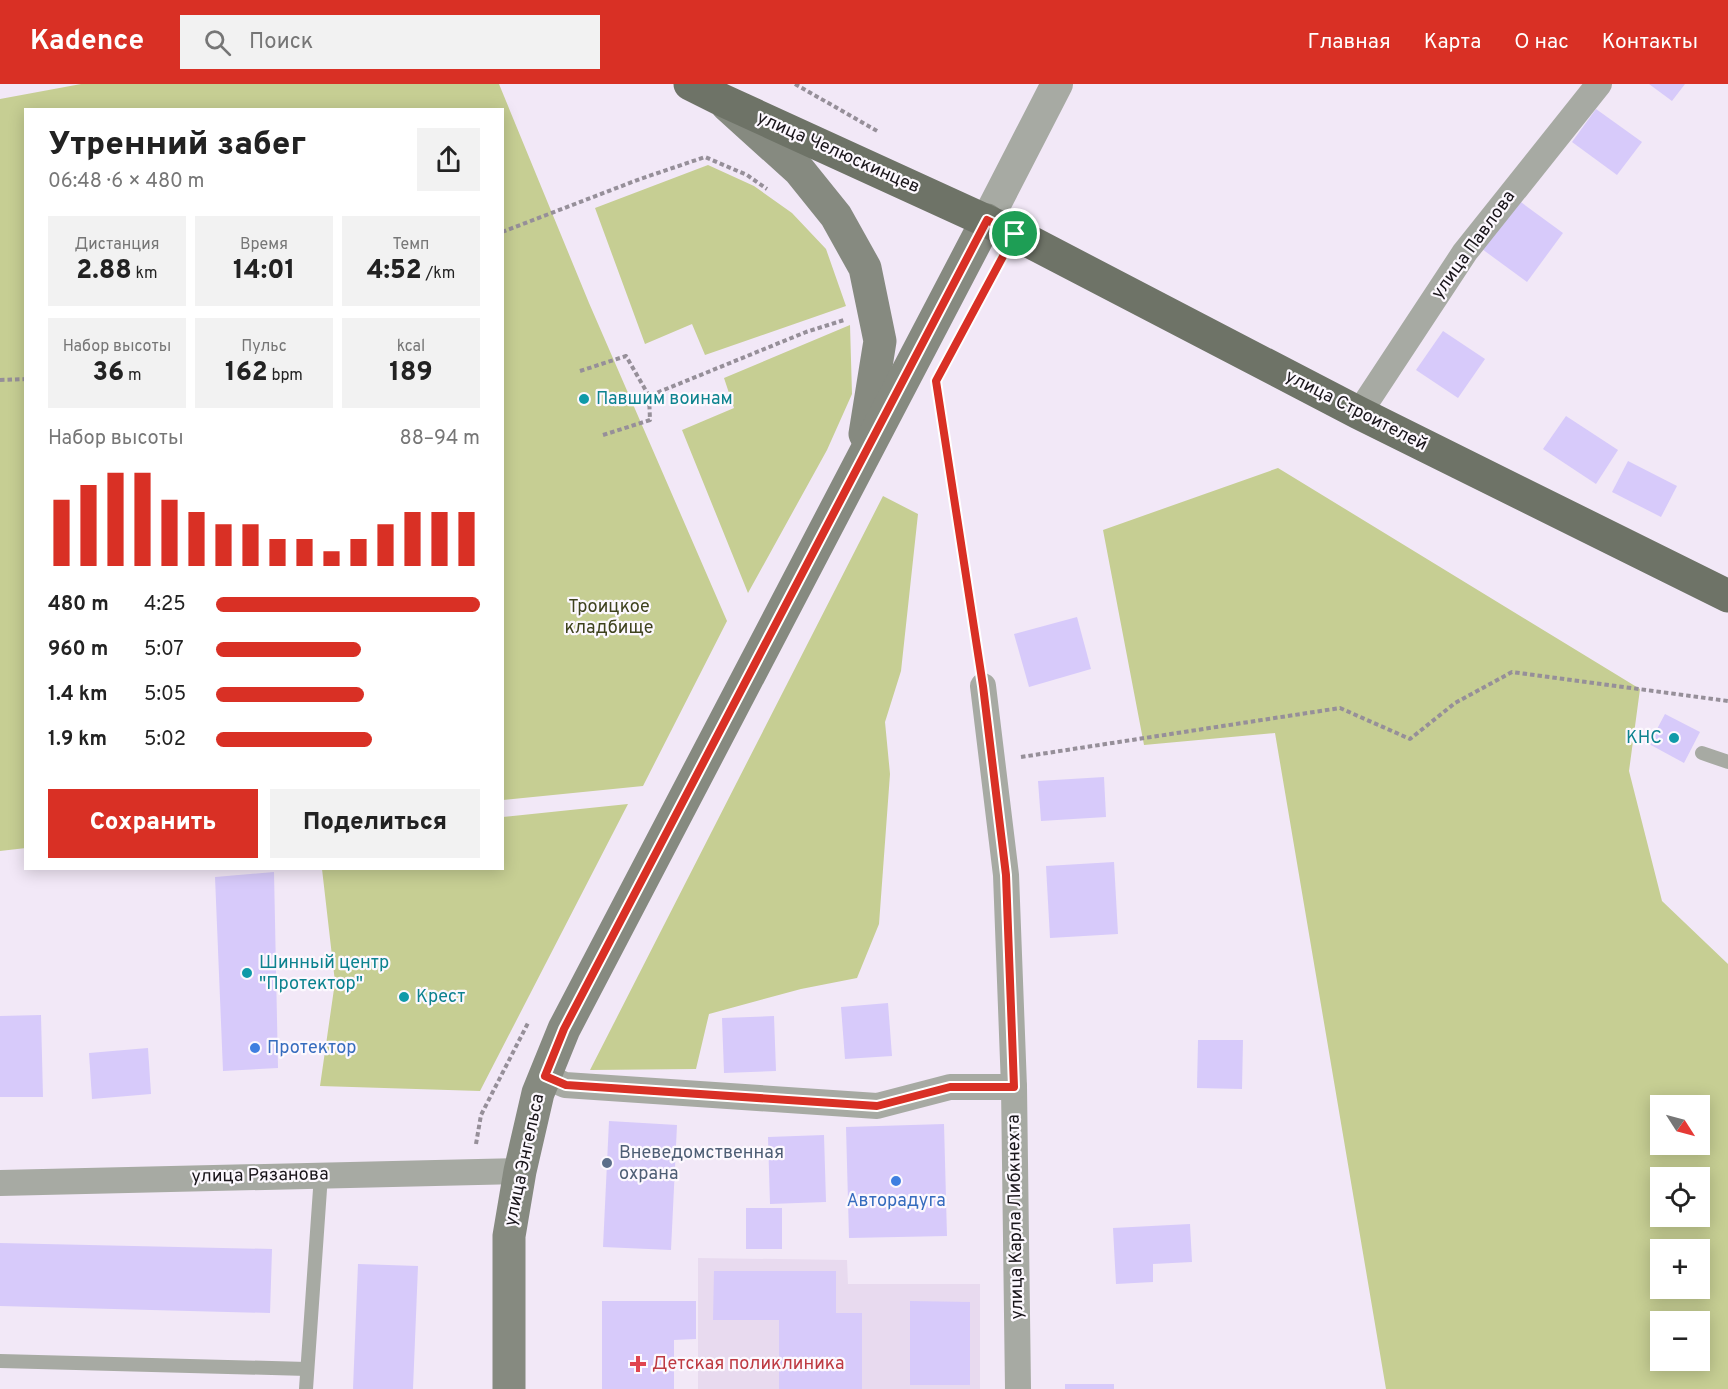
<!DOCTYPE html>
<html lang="ru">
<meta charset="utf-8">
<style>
:root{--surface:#fff;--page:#f2f2f2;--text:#222;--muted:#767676;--accent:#d93025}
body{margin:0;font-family:Overpass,sans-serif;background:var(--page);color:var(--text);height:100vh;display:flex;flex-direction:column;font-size:22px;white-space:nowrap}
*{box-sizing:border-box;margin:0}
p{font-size:20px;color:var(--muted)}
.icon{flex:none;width:33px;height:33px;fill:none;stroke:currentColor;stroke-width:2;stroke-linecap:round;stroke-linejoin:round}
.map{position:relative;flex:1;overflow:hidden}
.panel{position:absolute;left:24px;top:24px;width:480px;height:762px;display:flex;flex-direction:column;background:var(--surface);border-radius:0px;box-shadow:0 3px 15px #0003}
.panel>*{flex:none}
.needle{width:39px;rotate:126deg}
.fabs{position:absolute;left:1650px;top:1011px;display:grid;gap:12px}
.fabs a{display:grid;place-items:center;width:60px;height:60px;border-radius:0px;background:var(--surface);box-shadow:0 3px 15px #0003;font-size:30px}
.pin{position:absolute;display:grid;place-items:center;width:51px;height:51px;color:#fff;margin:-26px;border:3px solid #fff;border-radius:50%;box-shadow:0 2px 6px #0007}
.round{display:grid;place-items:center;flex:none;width:63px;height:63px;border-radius:0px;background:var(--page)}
.overview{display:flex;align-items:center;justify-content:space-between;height:102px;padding:0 24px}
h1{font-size:33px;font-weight:800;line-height:45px}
.figures{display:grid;grid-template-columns:repeat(3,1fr);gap:9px;height:102px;padding:6px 24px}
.figures div{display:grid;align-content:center;border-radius:0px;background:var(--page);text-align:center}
.figures b{font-size:26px;font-weight:800}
.figures small{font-size:16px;font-weight:400}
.figures p{font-size:16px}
.chart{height:168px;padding:12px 24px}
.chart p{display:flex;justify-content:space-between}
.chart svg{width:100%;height:108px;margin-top:6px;stroke:var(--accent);stroke-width:6}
.cta{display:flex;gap:12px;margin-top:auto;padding:12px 24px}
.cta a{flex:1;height:69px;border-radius:0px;background:var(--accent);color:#fff;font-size:24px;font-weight:800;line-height:69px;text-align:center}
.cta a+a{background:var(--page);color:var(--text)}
ul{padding:0 24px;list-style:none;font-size:20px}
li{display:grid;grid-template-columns:96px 72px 1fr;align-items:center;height:45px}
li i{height:15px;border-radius:8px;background:var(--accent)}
header{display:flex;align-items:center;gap:36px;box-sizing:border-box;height:84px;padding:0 30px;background:var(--accent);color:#fff}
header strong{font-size:28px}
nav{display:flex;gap:33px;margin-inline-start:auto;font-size:21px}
.search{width:420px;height:54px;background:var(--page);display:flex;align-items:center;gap:15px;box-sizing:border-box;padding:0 21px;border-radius:0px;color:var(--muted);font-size:22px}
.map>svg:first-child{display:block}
.built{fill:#e8daef}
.green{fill:#c6ce93;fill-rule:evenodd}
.building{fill:#d7cafa}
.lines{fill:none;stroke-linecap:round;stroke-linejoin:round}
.path{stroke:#968f99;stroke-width:4;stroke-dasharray:4.5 3;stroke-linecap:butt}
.service{stroke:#a7aaa3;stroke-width:14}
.minor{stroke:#a7aaa3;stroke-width:26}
.tertiary{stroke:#a7aaa3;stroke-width:32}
.secondary{stroke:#868a80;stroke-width:33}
.primary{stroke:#6e7367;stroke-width:33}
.route-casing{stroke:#fff;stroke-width:12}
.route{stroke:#d93025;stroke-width:8}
.culture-dot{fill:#0f9aa8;stroke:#fcf8fe;stroke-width:2}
.shop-dot{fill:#3f7fe0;stroke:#fcf8fe;stroke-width:2}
.service-dot{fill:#5c6f8a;stroke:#fcf8fe;stroke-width:2}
.health-dot{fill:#e0444e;stroke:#fcf8fe;stroke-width:2}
.labels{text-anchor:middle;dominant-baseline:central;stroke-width:4.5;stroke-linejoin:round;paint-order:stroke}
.street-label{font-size:18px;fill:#19151a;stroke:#fcf8fe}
.culture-label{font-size:18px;fill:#0d838f;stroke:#fcf8fe;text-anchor:start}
.park-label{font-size:18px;fill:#3e421d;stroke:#fcf8fe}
.shop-label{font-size:18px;fill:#366cbe;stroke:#fcf8fe;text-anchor:start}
.service-label{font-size:18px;fill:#4e5e75;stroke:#fcf8fe;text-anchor:start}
.health-label{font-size:18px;fill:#be3a42;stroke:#fcf8fe;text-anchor:start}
</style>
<header>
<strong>Kadence</strong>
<div class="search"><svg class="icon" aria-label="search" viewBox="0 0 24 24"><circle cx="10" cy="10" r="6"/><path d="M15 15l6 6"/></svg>Поиск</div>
<nav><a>Главная</a><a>Карта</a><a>О нас</a><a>Контакты</a></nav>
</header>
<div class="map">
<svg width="1728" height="1305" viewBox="0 0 1728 1305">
<rect width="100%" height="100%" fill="#f2e8f7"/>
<!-- built -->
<polygon class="built" points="698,1174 847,1176 848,1200 980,1200 980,1305 698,1305"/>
<!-- green -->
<g class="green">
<polygon points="81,0 499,0 589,219 727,537 643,702 503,716 502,26 26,26 26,764 0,767 0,15"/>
<polygon points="708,81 754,102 792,129 826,165 846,222 705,271 692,240 645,260 595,124"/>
<polygon points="850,241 852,310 827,366 748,509 682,346 734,324 724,294"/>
<path d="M1278,384l362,221 -11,82 33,130 66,63v425h-342l-111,-656 -131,12 -41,-215zM1660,1022h40v38h-40zM1660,1094h40v38h-40zM1660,1166h40v38h-40zM1660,1238h40v38h-40z"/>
<polygon points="883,412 918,430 901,587 885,638 890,690 879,840 857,894 801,905 709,930 696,985 590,986"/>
<polygon points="628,720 480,1007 320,1002 335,898 322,785 502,784 503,733"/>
</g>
<!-- building -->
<g class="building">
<polygon points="1649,0 1685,0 1672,17"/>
<polygon points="1596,25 1642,58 1617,91 1572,58"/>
<polygon points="1518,116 1563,149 1527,198 1482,165"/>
<polygon points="1443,247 1485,275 1458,314 1416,286"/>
<polygon points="1566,332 1618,366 1596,400 1543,365"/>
<polygon points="1628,377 1677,402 1661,433 1612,408"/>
<polygon points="1077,533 1091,585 1029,603 1014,550"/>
<polygon points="1665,630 1700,648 1684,679 1649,660"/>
<polygon points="1104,693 1106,733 1041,737 1038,697"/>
<polygon points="1114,778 1118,850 1050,854 1046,782"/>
<polygon points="274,788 278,984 223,987 215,793"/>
<polygon points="888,919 892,972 845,975 841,923"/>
<polygon points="41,931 43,1013 0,1013 0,932"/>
<polygon points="774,932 776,987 724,989 722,934"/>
<polygon points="1198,956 1243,956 1242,1005 1197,1004"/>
<polygon points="148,964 151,1010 92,1015 89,969"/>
<polygon points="609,1037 677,1041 671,1166 603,1163"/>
<polygon points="944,1040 947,1152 849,1154 846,1043"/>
<polygon points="824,1051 826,1118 770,1120 768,1053"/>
<rect x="746" y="1124" width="36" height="41"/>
<polygon points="1190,1140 1192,1178 1153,1180 1153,1198 1116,1200 1113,1144"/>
<polygon points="0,1159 272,1165 270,1229 0,1222"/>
<polygon points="358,1180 418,1182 413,1305 353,1305"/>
<polygon points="714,1187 836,1187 836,1229 862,1229 862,1305 779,1305 779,1236 713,1236"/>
<polygon points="602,1217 696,1217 696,1255 674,1256 674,1305 602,1305"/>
<polygon points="910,1217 970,1218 970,1301 910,1301"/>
<rect x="1065" y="1300" width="49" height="5"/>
</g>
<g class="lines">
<!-- path -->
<g class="path">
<polyline points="795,0 879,48"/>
<polyline points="502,148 640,95 705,73 747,91 767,105"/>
<polyline points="580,287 626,272 649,312"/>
<polyline points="0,296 26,295"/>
<polyline points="937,303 979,575"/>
<polyline points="603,351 650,336 649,312 806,248 844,236"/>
<polyline points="1021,673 1340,624 1410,655 1455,619 1512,588 1728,617"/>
<polyline points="476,1060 481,1031 528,939"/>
</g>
<!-- service -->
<g class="service">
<polyline points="1702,669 1728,678"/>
<polyline points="0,1277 307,1285"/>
<polyline points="306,1305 321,1091"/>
</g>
<!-- minor -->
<g class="minor">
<polyline points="1359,329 1465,168 1599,0"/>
<polyline points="983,602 1006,791 1014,1003 1018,1305"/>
<polyline points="545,992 565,1001 877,1022 950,1003 1014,1003"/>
<polyline points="0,1099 520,1087"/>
</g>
<!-- tertiary -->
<polyline class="tertiary" points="987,136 1057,0"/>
<!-- secondary -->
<g class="secondary">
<polyline points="727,21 799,86 836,132 865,184 880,257 865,350"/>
<polyline points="509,1305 509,1152 520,1087 538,1009 564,945 987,136"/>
</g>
<!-- primary -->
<polyline class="primary" points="690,0 722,16 1015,150 1359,329 1728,512"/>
</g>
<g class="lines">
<defs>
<polygon id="route" points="987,136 1015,150 936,297 983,602 1006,791 1014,1003 950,1003 877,1022 566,1001 545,992 564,945"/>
</defs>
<!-- route casing -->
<use href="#route" class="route-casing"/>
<!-- route -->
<use href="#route" class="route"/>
</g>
<!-- markers -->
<g class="culture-dot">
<circle cx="584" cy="315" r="6"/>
<circle cx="1674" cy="654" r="6"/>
<circle cx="247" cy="889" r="6"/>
<circle cx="404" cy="913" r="6"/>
</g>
<g class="shop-dot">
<circle cx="255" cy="964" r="6"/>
<circle cx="896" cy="1097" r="6"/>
</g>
<circle class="service-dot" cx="607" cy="1079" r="6"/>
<path class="health-dot" d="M635 1271h6v6h6v6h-6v6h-6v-6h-6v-6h6z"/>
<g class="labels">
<!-- street labels -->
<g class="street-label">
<text transform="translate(838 69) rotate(24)">улица Челюскинцев</text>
<text transform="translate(1474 161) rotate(-54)">улица Павлова</text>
<text transform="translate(1356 327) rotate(27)">улица Строителей</text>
<text transform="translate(525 1076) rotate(-78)">улица Энгельса</text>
<text transform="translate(260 1092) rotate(-1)">улица Рязанова</text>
<text transform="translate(1016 1133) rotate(-91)">улица Карла Либкнехта</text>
</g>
<!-- culture labels -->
<g class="culture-label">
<text x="596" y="315">Павшим воинам</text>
<text x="1662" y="654" text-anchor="end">КНС</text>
<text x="259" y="879">Шинный центр<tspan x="259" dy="21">"Протектор"</tspan></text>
<text x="416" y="913">Крест</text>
</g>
<!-- park labels -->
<g class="park-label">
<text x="609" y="523">Троицкое<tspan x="609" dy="21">кладбище</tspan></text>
</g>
<!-- shop labels -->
<g class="shop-label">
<text x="267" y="964">Протектор</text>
<text x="896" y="1117" text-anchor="middle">Авторадуга</text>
</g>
<!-- service labels -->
<g class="service-label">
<text x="619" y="1069">Вневедомственная<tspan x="619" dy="21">охрана</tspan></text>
</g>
<!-- health labels -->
<g class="health-label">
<text x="652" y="1280">Детская поликлиника</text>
</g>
</g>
</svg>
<div class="fabs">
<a><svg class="needle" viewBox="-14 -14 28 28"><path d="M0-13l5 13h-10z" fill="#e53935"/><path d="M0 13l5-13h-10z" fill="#767676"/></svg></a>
<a><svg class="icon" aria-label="locate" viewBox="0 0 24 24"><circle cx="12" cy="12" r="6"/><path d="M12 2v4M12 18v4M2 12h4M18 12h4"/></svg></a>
<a>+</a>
<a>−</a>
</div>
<div class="pin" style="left:1015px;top:150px;background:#1e9e55"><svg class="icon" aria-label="arrive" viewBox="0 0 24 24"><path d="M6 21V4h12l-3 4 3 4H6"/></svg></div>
<section class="panel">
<div class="overview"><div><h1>Утренний забег</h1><p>06:48 · 6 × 480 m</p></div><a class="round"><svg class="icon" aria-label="share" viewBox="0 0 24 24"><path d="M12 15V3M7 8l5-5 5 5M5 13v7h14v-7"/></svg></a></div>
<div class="figures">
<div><p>Дистанция</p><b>2.88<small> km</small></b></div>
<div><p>Время</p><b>14:01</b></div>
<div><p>Темп</p><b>4:52<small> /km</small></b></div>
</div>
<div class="figures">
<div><p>Набор высоты</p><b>36<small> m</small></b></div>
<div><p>Пульс</p><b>162<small> bpm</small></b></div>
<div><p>kcal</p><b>189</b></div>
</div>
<div class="chart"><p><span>Набор высоты</span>88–94 m</p>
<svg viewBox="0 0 160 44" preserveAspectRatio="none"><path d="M5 44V17M15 44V11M25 44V6M35 44V6M45 44V17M55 44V22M65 44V27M75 44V27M85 44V33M95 44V33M105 44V38M115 44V33M125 44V27M135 44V22M145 44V22M155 44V22"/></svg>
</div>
<ul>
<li><b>480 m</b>4:25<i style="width:100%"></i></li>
<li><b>960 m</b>5:07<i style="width:55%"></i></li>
<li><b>1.4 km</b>5:05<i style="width:56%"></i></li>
<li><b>1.9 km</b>5:02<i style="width:59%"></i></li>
</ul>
<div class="cta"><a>Сохранить</a><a>Поделиться</a></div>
</section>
</div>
